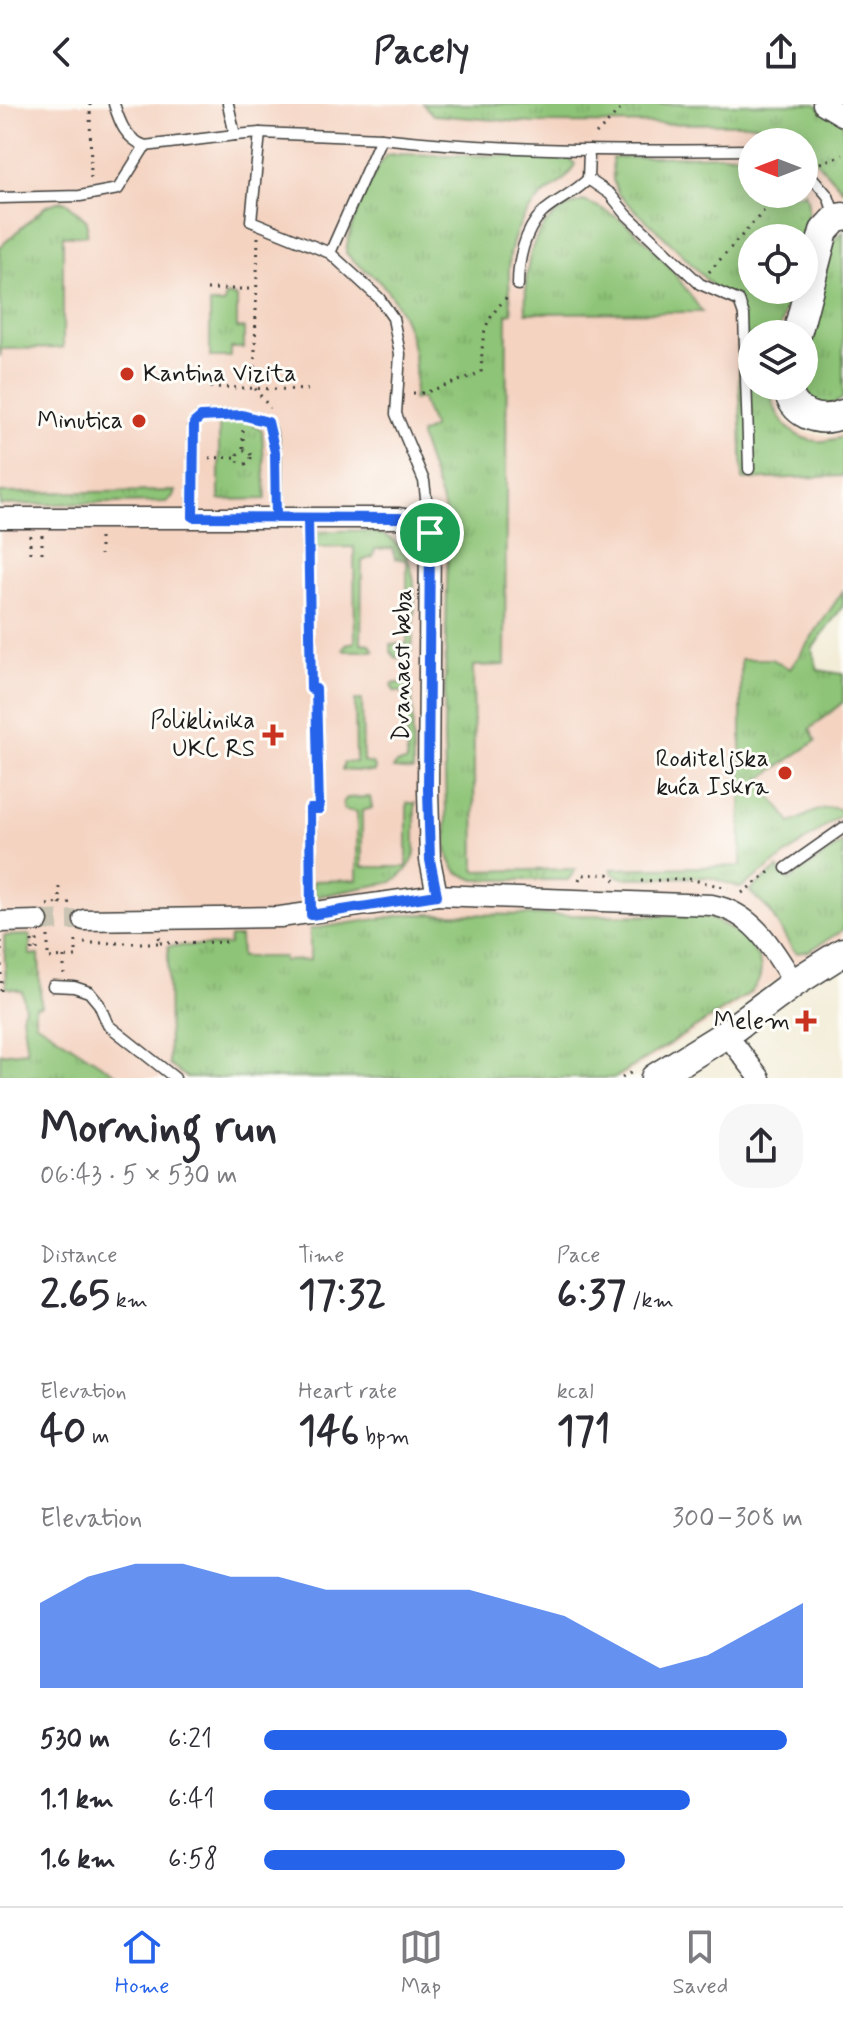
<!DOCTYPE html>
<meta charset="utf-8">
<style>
:root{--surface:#fff;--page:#f7f7f7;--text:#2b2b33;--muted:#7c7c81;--line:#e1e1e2;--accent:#2563eb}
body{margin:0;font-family:Mynerve,sans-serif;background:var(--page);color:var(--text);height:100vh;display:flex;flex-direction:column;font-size:30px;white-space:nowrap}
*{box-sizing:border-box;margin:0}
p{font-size:26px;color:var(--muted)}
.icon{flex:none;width:44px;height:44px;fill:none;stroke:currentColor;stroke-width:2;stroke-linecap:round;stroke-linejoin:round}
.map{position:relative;height:974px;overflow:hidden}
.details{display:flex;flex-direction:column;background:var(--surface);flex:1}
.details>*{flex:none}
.needle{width:52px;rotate:270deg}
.fabs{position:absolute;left:738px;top:24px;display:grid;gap:16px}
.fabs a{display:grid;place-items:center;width:80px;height:80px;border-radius:50%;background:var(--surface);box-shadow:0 4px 20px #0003;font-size:40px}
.pin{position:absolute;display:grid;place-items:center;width:68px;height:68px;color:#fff;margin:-34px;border:4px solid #fff;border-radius:50%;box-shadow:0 2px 8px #0007}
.round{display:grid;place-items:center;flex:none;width:84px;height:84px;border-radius:32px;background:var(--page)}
.summary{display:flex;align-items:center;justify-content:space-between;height:136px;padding:0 40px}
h1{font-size:44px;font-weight:700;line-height:60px}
.metrics{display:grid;grid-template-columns:repeat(3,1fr);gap:12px;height:136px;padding:8px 40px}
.metrics div{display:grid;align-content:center}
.metrics b{font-size:40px;font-weight:700}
.metrics small{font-size:22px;font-weight:400}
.metrics p{font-size:22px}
.chart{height:224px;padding:16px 40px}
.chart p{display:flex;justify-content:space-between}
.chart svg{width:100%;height:144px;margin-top:8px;fill:var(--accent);opacity:.7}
ul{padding:0 40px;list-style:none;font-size:26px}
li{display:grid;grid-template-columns:128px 96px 1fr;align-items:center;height:60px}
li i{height:20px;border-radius:10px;background:var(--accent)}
header{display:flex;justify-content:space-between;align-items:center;height:104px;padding:0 40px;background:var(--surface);font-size:36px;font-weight:700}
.dock{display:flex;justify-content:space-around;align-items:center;height:112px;border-top:2px solid var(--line);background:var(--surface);font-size:22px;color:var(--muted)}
.dock a{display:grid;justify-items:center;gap:4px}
.dock .on{color:var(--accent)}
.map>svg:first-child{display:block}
.built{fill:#f4d3c1}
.grass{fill:url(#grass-tufts);stroke:#55704a;stroke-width:2}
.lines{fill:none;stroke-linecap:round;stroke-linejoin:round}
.street-tunnel{stroke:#c8c3b2;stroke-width:20;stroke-dasharray:20 10;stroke-linecap:butt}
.lane-casing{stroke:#3c3b38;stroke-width:13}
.street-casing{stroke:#3c3b38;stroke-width:23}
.secondary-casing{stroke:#3c3b38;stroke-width:31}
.path{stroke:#3c3b38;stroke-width:3;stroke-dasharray:2 6;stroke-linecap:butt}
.lane{stroke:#fff;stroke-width:10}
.street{stroke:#fff;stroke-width:20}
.secondary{stroke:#fff;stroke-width:28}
.route-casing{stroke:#fff;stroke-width:16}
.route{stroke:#2563eb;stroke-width:10}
.poi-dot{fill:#c8321e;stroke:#fdfcf7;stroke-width:3}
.labels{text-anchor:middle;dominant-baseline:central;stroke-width:6;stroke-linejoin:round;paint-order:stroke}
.poi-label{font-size:24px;fill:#1c1c1c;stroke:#fdfcf7;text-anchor:end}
.street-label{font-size:24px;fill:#1c1c1c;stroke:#fdfcf7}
</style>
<header><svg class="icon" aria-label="back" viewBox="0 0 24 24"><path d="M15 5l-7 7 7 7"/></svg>Pacely<svg class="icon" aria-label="share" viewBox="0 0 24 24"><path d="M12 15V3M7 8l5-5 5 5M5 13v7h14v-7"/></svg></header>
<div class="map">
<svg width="843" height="974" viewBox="0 0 843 974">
<defs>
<pattern id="grass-tufts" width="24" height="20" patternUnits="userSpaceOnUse" patternTransform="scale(2)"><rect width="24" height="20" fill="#8ec477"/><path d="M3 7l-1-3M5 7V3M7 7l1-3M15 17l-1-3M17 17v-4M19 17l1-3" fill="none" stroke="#7aa866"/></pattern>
</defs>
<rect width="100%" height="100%" fill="#fdfcf7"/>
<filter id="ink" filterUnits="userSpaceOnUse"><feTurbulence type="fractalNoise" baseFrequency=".0125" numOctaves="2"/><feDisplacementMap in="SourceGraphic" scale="16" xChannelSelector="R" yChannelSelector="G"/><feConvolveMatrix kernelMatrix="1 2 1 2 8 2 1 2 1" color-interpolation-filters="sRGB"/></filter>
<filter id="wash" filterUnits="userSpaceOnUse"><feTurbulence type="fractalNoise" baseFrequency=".006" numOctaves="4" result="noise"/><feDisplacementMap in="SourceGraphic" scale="32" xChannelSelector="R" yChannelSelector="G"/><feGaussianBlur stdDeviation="1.8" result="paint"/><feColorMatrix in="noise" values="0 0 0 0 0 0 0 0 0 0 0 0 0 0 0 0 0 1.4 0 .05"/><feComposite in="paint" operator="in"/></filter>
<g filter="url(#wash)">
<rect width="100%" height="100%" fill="#f3edd8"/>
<!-- built -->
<polygon class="built" points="0,0 423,0 433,11 532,19 754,20 782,28 796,38 752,38 752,90 804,90 804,44 843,86 843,90 816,111 804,153 804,134 752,134 752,186 795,186 783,230 752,230 752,282 776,282 781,308 788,318 806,329 831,332 843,328 843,503 812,545 818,566 843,570 843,835 621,974 0,974"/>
<!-- grass -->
<g class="grass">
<polygon points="423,0 815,0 843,17 843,86 804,44 804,38 796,38 782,28 754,20 532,19 433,11"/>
<path d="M393,50l169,3 8,2 5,5c-8,18 -21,22 -35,34 -35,34 -34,71 -28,115l-5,1 -2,351 -32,1 2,205 101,-2 -8,11h-93l-18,-8 -7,-11 -3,-11 -3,-114 4,-199 -4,-29 -24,-71v-3l13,-6 -12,-30 -8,2c7,-41 -3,-86 -33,-118 -10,-10 -24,-17 -34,-29 2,-27 25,-76 40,-98z"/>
<path d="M752,50v40h52v-4c8,18 3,30 -2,48h-50v52h37l-10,44h-27v52h19c-1,27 19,53 46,55 8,1 18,-2 26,-4v39l-100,4 -6,-168 -58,-61 -61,-57 -5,-14 -1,-22z"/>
<polygon points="60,97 66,98 87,117 87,131 63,132 63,244 1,245 0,253 0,143 46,102"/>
<path d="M583,97c53,17 89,67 119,111l-176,1c-2,-49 3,-96 57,-112z"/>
<path d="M843,128v166c-15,12 -34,7 -41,-12h2v-27l27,-110 2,-7z"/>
<polygon points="226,191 237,193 237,224 244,224 244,244 231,244 231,253 210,253 210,200 224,200"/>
<polygon points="219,316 248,316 262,326 266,395 219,396"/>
<polygon points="175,387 174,392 166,398 0,401 0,389"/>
<path d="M310,428c20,0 44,-4 63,0 55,11 40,78 39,118l-3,7 -13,1 -5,-6v-8h16v-84l-12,-2 -3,-10 -17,1 -2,8 -11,4 -1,82 9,1 4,7h-29l-2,-2 3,-5 9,-2 -1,-95 -44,1z"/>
<path d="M843,487v15l-31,43 6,21 25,4v28l-33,27 6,12 -57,39 32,43c16,-7 31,-19 48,-14l3,5 -101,74 -32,-11 -86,1 -10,-4 -2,-5 130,-3v-207h31l18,10z"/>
<polygon points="393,579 412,580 413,667 393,665 396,660 407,658 406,589 394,587 392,583"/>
<polygon points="355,596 362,596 363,658 372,660 375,664 374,668 342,666 344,658 356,658"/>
<path d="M370,693l2,11 -10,3v56h45v-64h8v52c-4,11 -13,21 -23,27l-78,15 -1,-16 44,-1v-68l-13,-2 -1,-8 4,-4z"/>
<polygon points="843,738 843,826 809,847 797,849 792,845 770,807 749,787 778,764 789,777"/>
<path d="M411,810l291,2c31,8 84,47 45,79l-132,83h-427l-19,-13 -1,-119 61,-1 1,-8h10l1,20h43v4l26,-1v-31z"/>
<polygon points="30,831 30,851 39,851 41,902 35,903 35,918 122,974 0,974 0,950 27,947 22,911 25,904 22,887 6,883 4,832"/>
</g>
</g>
<g filter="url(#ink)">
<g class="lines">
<!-- street-tunnel -->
<polyline class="street-tunnel" points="38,817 84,816"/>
<defs>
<g id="lane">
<path d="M114,0c6,19 11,34 31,42l90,-11"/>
<polyline points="228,0 235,31 260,29 251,117 330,149"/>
<polyline points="260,29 381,34"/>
<polyline points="589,46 588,75 610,90 627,111 700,180 739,197 744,211 749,365"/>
<polyline points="804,64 828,92 835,112"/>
<polyline points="0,94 80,92 118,85 145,42"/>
<path d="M518,181c0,-24 6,-54 24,-72 14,-13 33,-20 46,-34"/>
<path d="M193,413l1,-94 7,-6 41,-2 26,7c13,28 7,66 8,96"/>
<path d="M430,428l-6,-51 -28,-67 4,-60 -7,-36 -14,-20 -49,-45 51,-115c123,14 248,13 371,12"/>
<polyline points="786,764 843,724"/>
<polyline points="53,882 74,883 89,888 99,900 108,921 175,974"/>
</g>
<g id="street">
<polyline points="823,0 843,12"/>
<path d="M0,414h399l18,3 13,12 -2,257 2,70 7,35 275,10c42,8 61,44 82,78"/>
<polyline points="84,816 280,813 437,791"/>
<polyline points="0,818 38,817"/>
<polyline points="726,930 760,974"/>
</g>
<g id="secondary">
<polyline points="797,230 824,127 836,114 843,113"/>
<path d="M787,282c4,28 31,39 56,28"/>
<polyline points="655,974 726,930 794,879 843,848"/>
</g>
</defs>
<!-- lane casing -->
<use href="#lane" class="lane-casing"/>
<!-- street casing -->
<use href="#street" class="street-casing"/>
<!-- secondary casing -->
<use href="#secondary" class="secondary-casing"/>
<!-- path -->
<g class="path">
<polyline points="90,0 91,78"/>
<polyline points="596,30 626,0"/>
<polyline points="820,59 843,51"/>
<polyline points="258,133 254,283 270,304"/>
<polyline points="709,168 779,90"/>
<polyline points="207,185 255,185"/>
<polyline points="210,283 311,286"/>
<path d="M413,289h11l57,-20c2,-38 -1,-48 27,-77"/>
<polyline points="243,326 243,346"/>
<circle cx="244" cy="353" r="7"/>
<polyline points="209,354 238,353"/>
<polyline points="30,431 30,451"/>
<polyline points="42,431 42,451"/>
<polyline points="308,432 311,585 316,585 319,705 310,705 311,791"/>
<polyline points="100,434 100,451"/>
<polyline points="579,776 581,771 608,770 617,778"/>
<polyline points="641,777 689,775 728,784"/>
<polyline points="59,783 60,799 75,799"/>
<polyline points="742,789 772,766"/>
<polyline points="47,801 60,799"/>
<polyline points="48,832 48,854 76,853 76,834"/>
<polyline points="1,837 1,891"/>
<polyline points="32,837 32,847 37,847 37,834"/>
<polyline points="84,839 160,839 159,832"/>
<polyline points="160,839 227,838"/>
<polyline points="64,853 64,870"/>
<polyline points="622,974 632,968"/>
</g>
<!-- lane -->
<use href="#lane" class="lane"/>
<!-- street -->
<use href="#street" class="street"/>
<!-- secondary -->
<use href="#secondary" class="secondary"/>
</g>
</g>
<g class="lines" filter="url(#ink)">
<defs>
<polyline id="route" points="430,429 417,417 399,414 193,413 194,319 201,313 242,311 268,318 275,348 276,414 308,414 311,585 316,585 319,705 310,705 311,811 437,791 430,756 428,686 430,429"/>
</defs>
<!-- route casing -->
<use href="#route" class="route-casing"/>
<!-- route -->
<use href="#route" class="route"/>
</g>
<!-- markers -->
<g class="poi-dot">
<circle cx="127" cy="270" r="8"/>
<circle cx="139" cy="317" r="8"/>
<path d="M269 619h8v8h8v8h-8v8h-8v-8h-8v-8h8z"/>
<circle cx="785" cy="669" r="8"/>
<path d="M802 905h8v8h8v8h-8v8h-8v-8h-8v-8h8z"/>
</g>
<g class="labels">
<!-- poi labels -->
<g class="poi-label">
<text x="143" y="270" text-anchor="start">Kantina Vizita</text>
<text x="123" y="317">Minutica</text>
<text x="255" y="617">Poliklinika<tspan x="255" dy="28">UKC RS</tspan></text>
<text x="769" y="655">Roditeljska<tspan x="769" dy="28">kuća Iskra</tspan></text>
<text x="790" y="917">Melem</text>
</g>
<!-- street labels -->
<g class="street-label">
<text transform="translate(403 561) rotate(-89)">Dvanaest beba</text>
</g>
</g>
</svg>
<div class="fabs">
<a><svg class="needle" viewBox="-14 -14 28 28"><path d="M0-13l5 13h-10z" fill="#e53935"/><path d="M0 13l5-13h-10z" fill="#7c7c81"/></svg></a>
<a><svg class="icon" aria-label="locate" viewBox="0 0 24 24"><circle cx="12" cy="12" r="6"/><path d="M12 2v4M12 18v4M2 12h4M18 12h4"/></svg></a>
<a><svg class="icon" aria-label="layers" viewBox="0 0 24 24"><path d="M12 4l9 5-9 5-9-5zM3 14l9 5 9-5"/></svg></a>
</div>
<div class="pin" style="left:430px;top:429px;background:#1e9e55"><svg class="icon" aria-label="arrive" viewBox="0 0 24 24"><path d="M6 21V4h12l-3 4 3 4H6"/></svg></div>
</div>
<section class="details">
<div class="summary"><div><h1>Morning run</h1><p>06:43 · 5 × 530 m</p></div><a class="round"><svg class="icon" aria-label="share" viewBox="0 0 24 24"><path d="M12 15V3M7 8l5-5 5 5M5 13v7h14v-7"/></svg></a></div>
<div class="metrics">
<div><p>Distance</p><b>2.65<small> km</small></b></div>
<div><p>Time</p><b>17:32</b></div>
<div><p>Pace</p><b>6:37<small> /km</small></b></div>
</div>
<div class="metrics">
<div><p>Elevation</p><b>40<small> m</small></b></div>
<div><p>Heart rate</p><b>146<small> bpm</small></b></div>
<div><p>kcal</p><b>171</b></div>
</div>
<div class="chart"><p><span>Elevation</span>300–308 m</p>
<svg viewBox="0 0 160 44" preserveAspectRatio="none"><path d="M0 44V18L10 10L20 6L30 6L40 10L50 10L60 14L70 14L80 14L90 14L100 18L110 22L120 30L130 38L140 34L150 26L160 18V44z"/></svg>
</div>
<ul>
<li><b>530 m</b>6:21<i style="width:97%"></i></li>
<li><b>1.1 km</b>6:41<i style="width:79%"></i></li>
<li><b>1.6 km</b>6:58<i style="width:67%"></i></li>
</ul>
</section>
<nav class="dock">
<a class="on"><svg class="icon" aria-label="home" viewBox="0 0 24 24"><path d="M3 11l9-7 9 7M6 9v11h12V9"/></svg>Home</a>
<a><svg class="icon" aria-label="map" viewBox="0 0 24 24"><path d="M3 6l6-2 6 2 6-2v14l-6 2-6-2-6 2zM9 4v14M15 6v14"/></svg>Map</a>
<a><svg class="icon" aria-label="saved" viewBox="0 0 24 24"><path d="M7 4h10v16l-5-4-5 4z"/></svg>Saved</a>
</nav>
